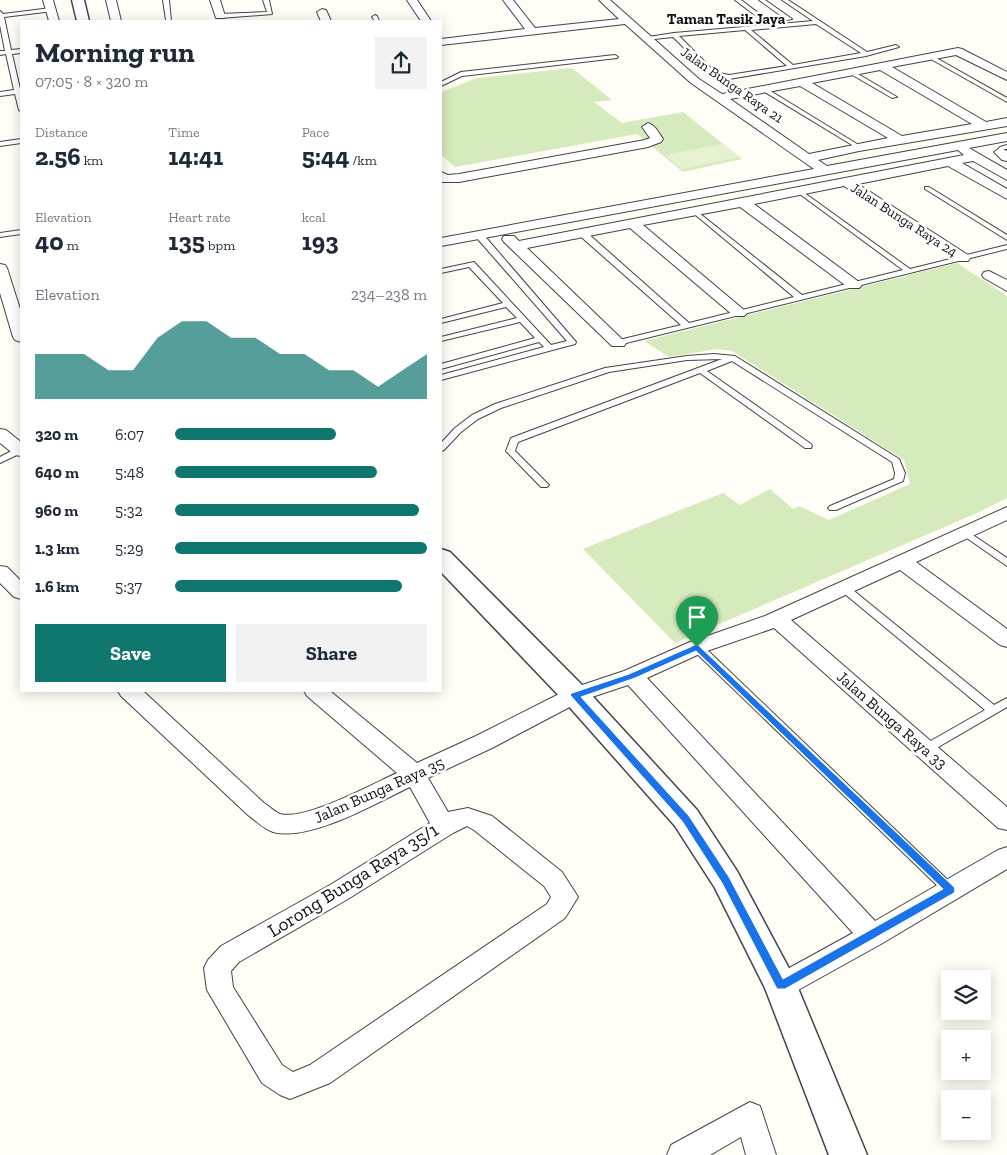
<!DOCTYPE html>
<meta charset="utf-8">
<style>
:root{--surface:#fff;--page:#f2f2f3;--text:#1f2937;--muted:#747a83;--accent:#0f766e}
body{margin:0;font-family:"Zilla Slab",serif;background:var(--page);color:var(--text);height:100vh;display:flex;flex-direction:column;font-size:19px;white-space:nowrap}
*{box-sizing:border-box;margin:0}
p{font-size:16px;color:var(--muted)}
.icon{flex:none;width:28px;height:28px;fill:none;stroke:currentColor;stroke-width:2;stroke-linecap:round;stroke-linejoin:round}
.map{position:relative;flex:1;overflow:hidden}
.details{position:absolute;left:20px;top:20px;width:422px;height:672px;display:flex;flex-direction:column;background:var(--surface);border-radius:0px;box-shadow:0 2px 12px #0003}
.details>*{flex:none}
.controls{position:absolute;left:941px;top:970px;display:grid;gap:10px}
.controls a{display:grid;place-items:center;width:50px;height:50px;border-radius:0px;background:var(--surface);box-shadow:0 2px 12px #0003;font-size:25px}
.pin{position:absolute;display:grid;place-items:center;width:42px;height:42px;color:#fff;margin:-51px -21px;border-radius:50% 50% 50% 0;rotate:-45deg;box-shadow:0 0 5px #0007}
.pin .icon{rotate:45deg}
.round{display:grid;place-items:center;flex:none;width:52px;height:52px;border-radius:0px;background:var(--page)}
.headline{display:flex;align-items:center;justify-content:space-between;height:85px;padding:0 15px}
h1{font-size:28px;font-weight:700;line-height:38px}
.stats{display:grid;grid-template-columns:repeat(3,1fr);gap:8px;height:85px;padding:5px 15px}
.stats div{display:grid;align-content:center}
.stats b{font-size:25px;font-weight:700}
.stats small{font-size:14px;font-weight:400}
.stats p{font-size:14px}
.chart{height:140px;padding:10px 15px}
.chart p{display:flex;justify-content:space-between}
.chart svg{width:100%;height:90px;margin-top:5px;fill:var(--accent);opacity:.7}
.primary-button{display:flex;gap:10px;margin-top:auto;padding:10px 15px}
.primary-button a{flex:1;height:58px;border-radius:0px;background:var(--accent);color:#fff;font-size:20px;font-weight:700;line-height:58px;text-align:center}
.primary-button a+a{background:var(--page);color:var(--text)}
ul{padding:0 15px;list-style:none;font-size:16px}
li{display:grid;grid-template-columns:80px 60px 1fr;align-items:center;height:38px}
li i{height:12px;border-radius:6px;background:var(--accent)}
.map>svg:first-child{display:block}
.green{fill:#d5ebbd}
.pitch{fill:#e6f2cf}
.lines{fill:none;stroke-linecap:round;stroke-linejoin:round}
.service-casing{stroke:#444;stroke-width:2}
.minor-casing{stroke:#444;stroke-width:2}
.tertiary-casing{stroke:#444;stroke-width:3}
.service{fill:#fff;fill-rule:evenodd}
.minor{fill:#fff;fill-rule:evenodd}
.tertiary{fill:#fff;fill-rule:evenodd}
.route{fill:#1a73e8;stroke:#fff;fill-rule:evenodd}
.labels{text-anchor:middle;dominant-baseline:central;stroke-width:5;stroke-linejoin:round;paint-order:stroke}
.far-street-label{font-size:14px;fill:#111;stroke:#fff}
.far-neighbourhood-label{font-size:15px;font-weight:bold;fill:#111;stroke:#fff}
.street-label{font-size:16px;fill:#111;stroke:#fff}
.near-street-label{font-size:19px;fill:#111;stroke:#fff}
</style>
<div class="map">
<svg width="1007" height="1155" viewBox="0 0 1007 1155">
<rect width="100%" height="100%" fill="#fffdf5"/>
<!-- green -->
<g class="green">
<polygon points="572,68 612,100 594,102 622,123 683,112 742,159 683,172 637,134 455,167 441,155 441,92 477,78"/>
<polygon points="957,263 1007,296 1007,498 977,513 675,643 583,549 723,493 740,505 770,489 793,509 799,506 829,520 910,484 904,460 732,351 717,349 669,357 644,341"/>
</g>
<!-- pitch -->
<polygon class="pitch" points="722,144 740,157 682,169 665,155"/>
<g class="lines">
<defs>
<g id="service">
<polygon points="163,0 169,0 171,21 166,20"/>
<polygon points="263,0 269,0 272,14 220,18 217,16 220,14 267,12"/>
<polygon points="735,0 741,0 769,21 764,22"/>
<polygon points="759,0 765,0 792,19 787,20"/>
<path d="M782,0h6l79,52 29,-7 3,2 -33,9 -137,23 -18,-5 -38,-37 -28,3 -3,-2 32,-5 139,-12zM816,24l45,29 -68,12 -42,-35zM745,30l42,36 -58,9 -14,-3 -36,-36z"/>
<polygon points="51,8 54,10 53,11 4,17 11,50 21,49 21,53 12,54 20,89 21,89 21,111 19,110 15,94 0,96 0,92 14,90 6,54 0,55 0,51 5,51 0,25 0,11 3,14"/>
<polygon points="375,15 377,16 379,21 375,21 372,17"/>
<polygon points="615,55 618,57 617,58 462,76 441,86 441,82 461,72"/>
<polygon points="931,55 1007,98 1007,102 929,58 928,57"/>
<polygon points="849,71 853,71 897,97 892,98 849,73"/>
<polygon points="760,87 764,87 862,147 857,148 760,89"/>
<polygon points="21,139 21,143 0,146 0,142"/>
<polygon points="1007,145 1007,149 1004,149 1002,153 998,153 997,152 1000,147"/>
<polygon points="925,187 929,187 1007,235 1007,240 925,189"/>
<polygon points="799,189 910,269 1007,245 1007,249 618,345 615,345 615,341 681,325 579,235 579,231 585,231 689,323 794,297 692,212 691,211 694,209 802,295 903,270 797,192 796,191"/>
<polygon points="21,230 21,234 0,237 0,233"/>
<polygon points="476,233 482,233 576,342 575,344 441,380 441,375 544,347 539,342 441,369 441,364 535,338 520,322 441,341 441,337 517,318 506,307 441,323 441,319 503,303 469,267 441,273 441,269 474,262 551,345 567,341 476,237"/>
<polygon points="714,354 735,356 899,459 905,473 903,481 836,510 830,510 828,508 830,506 894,479 895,473 892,462 732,361 707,371 811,444 812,446 811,448 805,448 700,373 518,442 515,451 549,485 547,487 541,487 506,451 511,438 722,359 687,360 609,372 501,408 478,419 461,432 444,450 441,451 441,443 455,428 472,415 495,404 605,368 687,356"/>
<polygon points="17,448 21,448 21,453 0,463 0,457"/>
<polygon points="964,529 1007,558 1007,566 961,534 959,532"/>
<polygon points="844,585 848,586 994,705 1007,698 1007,707 928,753 920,753 918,750 920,747 985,710 840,590 839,588"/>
<polygon points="697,643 701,644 954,886 956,890 954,894 950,895 946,894 693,650 692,647"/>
</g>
<g id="minor">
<polygon points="43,0 53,0 59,21 49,21"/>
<polygon points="106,0 116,0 121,21 111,21"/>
<polygon points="210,0 220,0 225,16 224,18 216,18"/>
<polygon points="407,0 417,0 431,21 421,21"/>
<path d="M503,0h10l22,28 84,-9 -20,-19h11l89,79 23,15 236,-46 4,1 45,23v8l-51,-25 -64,12 94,55 21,-4v8l-148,25 -41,9 9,6 180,-33v8l-38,7 38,22v10l-34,-19 -11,2 45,26v10l-59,-33 -90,18 110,71 2,3 -2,3h-10l-114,-75 -90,18 105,78 3,3 -3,3h-10l-109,-81 -97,18 101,85 3,3 -3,3h-10l-104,-88 -103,20 99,95 -2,3h-12l-108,-104 -2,-3 2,-3h10l5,5 445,-86 -6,-5 -517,96v-8l373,-69 -123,-86 -66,-59 -184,21v-6l84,-10zM880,70l92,54 -70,12 -90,-53zM800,86l88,52 -79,16 -79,-55z"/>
<polygon points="322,9 326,10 331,21 321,21 317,12"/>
<path d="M648,123c7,2 11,10 15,16l-2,3 -13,5 -189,35h-18v-10l7,3 11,-1 186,-34 5,-2 -8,-11z"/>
<polygon points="1000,148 1007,151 1007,161 1002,160 994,152"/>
<polygon points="0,264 5,265 7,268 21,312 21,342 15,340 13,337 0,293"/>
<polygon points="989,271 1007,280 1007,291 984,278 982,275 984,272"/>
<polygon points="0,429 6,430 21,442 21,456 15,455 0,443"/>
<path d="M1007,507v13l-91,42 91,67v18l-7,-2 -100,-75 -109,50 216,187v23l-9,-2 -224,-200 -70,24 -57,26 228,243 123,-71 9,-3v22l-126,75 -90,50 -10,4 -10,-4 -3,-8 3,-8 82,-45 -225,-248 -45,15 -91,48 -64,30 20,34 20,-4 24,8 70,56 16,25 -13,21 -235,165 -40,16 -10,-4 -18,-12 -55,-93 -3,-22 4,-8 13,-14 109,-61 100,-62 -20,-36c-34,16 -100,55 -137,45 -9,-3 -17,-11 -25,-17l-127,-119 -3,-5h25l121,112c5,3 11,9 16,11 25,7 92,-30 117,-41l-90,-77 -3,-5h26l87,72 59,-27 91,-46 57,-19 66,-29 75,-26zM467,826l7,4 70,56 7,11 -4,7 -237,161 -17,7 -11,-7 -49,-78 -2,-16 8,-9 109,-63 105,-66z"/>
<polygon points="0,566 7,567 21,581 21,599 14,597 0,583"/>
<polygon points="750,1102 760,1106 776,1155 746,1155 741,1137 710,1155 667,1155 671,1145"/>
</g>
<g id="tertiary">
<polygon points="72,0 84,0 89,21 77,21"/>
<polygon points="441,549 450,552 585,688 697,810 737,871 793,976 867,1155 829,1155 765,988 715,888 675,826 565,702 441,572"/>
</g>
</defs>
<!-- service casing -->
<use href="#service" class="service-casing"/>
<!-- minor casing -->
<use href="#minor" class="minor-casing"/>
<!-- tertiary casing -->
<use href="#tertiary" class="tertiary-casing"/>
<!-- service -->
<use href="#service" class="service"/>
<!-- minor -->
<use href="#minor" class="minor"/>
<!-- tertiary -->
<use href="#tertiary" class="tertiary"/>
</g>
<!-- route -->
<path class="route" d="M697,644l257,243 1,3 -1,3 -169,96h-8l-55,-106 -40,-62 -112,-126 2,-2 57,-19zM696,651l247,238 -160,90 -54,-102 -40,-61 -108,-119 54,-19z"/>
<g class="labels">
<!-- far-street labels -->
<g class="far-street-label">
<text transform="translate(732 85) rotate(35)">Jalan Bunga Raya 21</text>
<text transform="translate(904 220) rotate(33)">Jalan Bunga Raya 24</text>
</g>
<!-- far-neighbourhood labels -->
<g class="far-neighbourhood-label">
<text x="726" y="19">Taman Tasik Jaya</text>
</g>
<!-- street labels -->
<g class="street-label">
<text transform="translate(892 720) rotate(41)">Jalan Bunga Raya 33</text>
<text transform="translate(379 790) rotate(-24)">Jalan Bunga Raya 35</text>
</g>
<!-- near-street labels -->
<g class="near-street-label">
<text transform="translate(353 880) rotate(-32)">Lorong Bunga Raya 35/1</text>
</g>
</g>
</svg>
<div class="controls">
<a><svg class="icon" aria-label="layers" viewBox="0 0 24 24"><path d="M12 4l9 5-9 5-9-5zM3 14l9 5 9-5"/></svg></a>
<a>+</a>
<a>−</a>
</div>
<div class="pin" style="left:697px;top:647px;background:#1e9e55"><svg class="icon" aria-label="arrive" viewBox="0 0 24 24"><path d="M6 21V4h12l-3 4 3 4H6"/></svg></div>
<section class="details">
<div class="headline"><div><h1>Morning run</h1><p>07:05 · 8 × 320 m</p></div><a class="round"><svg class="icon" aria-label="share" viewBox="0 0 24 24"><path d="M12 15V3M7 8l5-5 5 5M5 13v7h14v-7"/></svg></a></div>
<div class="stats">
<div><p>Distance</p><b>2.56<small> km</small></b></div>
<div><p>Time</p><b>14:41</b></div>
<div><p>Pace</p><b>5:44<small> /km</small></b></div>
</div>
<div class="stats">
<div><p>Elevation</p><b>40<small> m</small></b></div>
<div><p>Heart rate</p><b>135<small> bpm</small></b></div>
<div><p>kcal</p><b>193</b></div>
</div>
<div class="chart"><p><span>Elevation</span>234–238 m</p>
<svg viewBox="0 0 160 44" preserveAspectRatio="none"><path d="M0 44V22L10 22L20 22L30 30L40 30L50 14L60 6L70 6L80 14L90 14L100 22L110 22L120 30L130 30L140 38L150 30L160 22V44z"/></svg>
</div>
<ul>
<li><b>320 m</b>6:07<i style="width:64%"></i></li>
<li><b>640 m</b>5:48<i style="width:80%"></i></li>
<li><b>960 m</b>5:32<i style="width:97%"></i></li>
<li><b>1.3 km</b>5:29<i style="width:100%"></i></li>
<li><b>1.6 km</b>5:37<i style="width:90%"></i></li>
</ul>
<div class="primary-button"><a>Save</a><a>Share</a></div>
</section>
</div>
